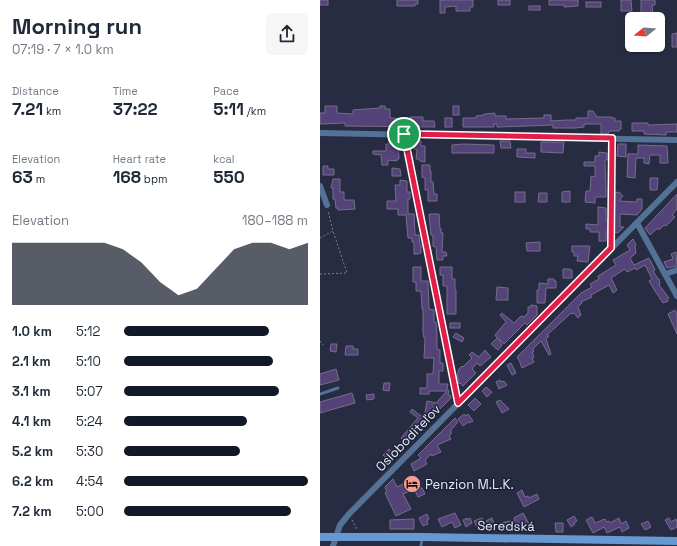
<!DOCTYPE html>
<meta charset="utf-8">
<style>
:root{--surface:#fff;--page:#f6f6f7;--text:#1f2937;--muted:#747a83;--accent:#111827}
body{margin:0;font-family:"Space Grotesk",sans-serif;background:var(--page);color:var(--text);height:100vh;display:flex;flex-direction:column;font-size:15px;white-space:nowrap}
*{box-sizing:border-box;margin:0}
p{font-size:13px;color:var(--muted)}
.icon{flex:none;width:22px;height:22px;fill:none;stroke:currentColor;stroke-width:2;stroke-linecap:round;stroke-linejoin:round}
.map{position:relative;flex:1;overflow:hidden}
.drawer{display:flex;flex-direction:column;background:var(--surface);width:320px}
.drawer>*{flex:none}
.needle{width:26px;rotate:253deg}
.fabs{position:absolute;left:305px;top:12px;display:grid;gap:8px}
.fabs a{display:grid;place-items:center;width:40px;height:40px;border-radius:6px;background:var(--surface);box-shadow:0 1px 3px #0004;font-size:20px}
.pin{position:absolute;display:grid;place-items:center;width:34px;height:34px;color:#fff;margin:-17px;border:2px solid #fff;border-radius:50%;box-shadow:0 1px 4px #0007}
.round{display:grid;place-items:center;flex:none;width:42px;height:42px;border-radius:6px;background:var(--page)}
.head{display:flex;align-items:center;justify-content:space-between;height:68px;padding:0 12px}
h1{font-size:22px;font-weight:600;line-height:30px}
.stats{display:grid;grid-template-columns:repeat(3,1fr);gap:6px;height:68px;padding:4px 12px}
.stats div{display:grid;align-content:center}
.stats b{font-size:17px;font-weight:600}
.stats small{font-size:11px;font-weight:400}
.stats p{font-size:11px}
.chart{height:112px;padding:8px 12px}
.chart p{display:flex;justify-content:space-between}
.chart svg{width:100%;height:72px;margin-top:4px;fill:var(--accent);opacity:.7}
ul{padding:0 12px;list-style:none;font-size:13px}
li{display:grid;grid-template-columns:64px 48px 1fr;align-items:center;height:30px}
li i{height:10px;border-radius:5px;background:var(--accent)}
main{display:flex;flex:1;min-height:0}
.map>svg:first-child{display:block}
.building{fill:#534378;stroke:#756f89}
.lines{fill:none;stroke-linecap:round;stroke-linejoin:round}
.path{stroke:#7b8093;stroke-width:1;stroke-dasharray:2 2;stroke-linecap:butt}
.lane{stroke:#537295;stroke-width:3}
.street{stroke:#537295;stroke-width:6}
.secondary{stroke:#6699d1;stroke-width:8}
.route-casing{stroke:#fff;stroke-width:8}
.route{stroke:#e11d48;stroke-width:5}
.labels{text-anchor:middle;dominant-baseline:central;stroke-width:3;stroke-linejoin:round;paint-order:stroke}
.street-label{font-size:13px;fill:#e6eaf9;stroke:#1d2237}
.poi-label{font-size:13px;fill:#e6eaf9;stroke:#1d2237;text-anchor:start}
</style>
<main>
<section class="drawer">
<div class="head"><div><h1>Morning run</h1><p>07:19 · 7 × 1.0 km</p></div><a class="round"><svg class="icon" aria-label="share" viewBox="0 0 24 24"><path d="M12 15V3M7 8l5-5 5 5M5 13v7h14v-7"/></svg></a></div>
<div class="stats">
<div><p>Distance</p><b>7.21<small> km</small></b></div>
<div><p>Time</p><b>37:22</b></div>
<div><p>Pace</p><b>5:11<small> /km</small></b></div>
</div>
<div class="stats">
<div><p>Elevation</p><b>63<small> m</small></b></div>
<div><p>Heart rate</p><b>168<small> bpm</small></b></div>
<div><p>kcal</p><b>550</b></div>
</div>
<div class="chart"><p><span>Elevation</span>180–188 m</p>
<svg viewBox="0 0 160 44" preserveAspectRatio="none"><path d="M0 44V6L10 6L20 6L30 6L40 6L50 6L60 10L70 18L80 30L90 38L100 34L110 22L120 10L130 6L140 6L150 10L160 6V44z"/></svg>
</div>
<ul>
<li><b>1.0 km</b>5:12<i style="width:79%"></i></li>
<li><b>2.1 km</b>5:10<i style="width:81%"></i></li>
<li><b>3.1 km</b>5:07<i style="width:84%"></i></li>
<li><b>4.1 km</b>5:24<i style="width:67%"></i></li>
<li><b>5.2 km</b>5:30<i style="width:63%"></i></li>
<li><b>6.2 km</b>4:54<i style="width:100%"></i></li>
<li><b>7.2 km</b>5:00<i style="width:91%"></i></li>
</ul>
</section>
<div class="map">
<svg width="357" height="546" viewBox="0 0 357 546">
<rect width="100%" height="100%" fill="#272c42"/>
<!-- building -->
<g class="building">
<rect x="0" y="0" width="8" height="5"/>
<polygon points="77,0 98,0 98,4 95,4 95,6 77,6"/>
<polygon points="120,0 153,0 153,7 150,7 150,11 136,11 136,6 125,7 125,13 120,13"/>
<rect x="178" y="0" width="12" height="5"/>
<polygon points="229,0 258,0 258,6 244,7 244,5 229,5"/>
<polygon points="301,0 311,0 312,11 301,11"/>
<polygon points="321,0 335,0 335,5 332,5 333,15 328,15 327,12 321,13"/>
<rect x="266" y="2" width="15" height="5"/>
<rect x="209" y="6" width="11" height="4"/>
<polygon points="357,33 357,47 352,47 352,34"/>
<polygon points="5,106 17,106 17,113 33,114 33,110 60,108 60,106 65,106 65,109 70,109 70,118 90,119 90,117 103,117 103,121 114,121 115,127 25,126 25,123 0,124 0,113 5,113"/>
<rect x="133" y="106" width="6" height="9"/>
<polygon points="268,111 273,111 277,117 292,117 292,118 295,118 295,121 301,121 301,129 300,129 299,131 289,131 288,134 281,134 281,124 264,124 264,127 256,128 233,128 233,125 179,127 177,127 177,124 174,124 174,127 143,127 143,118 156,118 156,116 164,115 164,114 175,113 175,116 186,116 186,119 224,118 224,115 231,115 231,121 247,120 256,120 256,118 268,118"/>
<rect x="125" y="118" width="7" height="9"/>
<polygon points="312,123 328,123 328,125 357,124 357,132 346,132 346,135 324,134 324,131 312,131"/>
<polygon points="70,141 78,141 79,159 77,159 77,161 68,160 68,165 62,165 61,155 53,154 53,151 66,151 66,144 69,144"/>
<polygon points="96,141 101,141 101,146 105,146 105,162 100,161 99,159 96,159 97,149 94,149 94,142 96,142"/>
<polygon points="180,141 190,141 191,148 181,148"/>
<polygon points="221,142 244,142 243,153 221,152"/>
<polygon points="143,144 174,145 174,153 132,153 132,145"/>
<polygon points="298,144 306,144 306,157 297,156"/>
<polygon points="318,145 347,146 348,163 340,163 340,155 330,155 329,164 324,163 324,158 316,158 315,178 307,177 308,154 318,154"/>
<polygon points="197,149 206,149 206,153 215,153 215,158 197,157"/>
<polygon points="279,152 287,153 287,160 285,160 286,197 275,197 275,203 265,202 266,191 270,191 271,176 275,177 275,166 264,166 264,162 275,162 275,156 279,156"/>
<polygon points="102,165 110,165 110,171 111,171 111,182 113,182 114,194 117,194 117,201 108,201 108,190 105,190 105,178 102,177"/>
<polygon points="3,166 8,166 8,169 14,169 14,175 3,175"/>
<polygon points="72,168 80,169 81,176 72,176"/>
<polygon points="330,178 338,178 337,190 330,190"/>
<polygon points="13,179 20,179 20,192 24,192 24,200 34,200 35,209 18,210 18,208 16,208 15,199 13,199 13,188 11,188"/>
<polygon points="80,180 87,181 87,192 90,192 90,199 88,199 88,214 94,214 95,235 99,235 100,245 101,245 101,253 99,253 99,254 94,254 94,242 92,242 92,238 88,238 86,215 78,215 78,209 67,209 67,201 76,201 75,185 80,185"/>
<polygon points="250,191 250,202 242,202 242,192"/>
<rect x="195" y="192" width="10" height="10"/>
<polygon points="299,192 303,196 299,201 317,202 317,199 322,199 322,209 317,215 300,214 300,227 304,227 298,233 294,232 294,193"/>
<polygon points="219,193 227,193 227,202 218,202"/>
<polygon points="357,194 357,209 352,215 355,217 346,226 344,225 339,230 338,228 330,235 325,228"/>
<polygon points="278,207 286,208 286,220 288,220 288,232 286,232 286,241 279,241 279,232 270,232 270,229 266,229 266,224 278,225"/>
<polygon points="109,214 119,214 120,229 121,229 121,233 123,233 122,252 126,252 127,256 123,256 123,260 117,260 116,247 113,246 113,235 111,235"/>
<polygon points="313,239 316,245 315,247 316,253 310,258 314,265 329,258 335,270 333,271 338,279 339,279 340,284 339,285 349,298 347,299 348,301 343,303 335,291 329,281 332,279 325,265 316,270 315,268 307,272 305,269 291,278 297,290 293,293 289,285 271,295 272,297 261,302 262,303 258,307 261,315 258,318 254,313 251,314 251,313 227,335 229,336 226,339 231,354 229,355 221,341 213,349 214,352 212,352 214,357 212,358 214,362 202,368 199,360 197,357 261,293 272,287 270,284 279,279 278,276 296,265 293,260 310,250 307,245"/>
<polygon points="220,242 220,251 207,251 206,243"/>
<polygon points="252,246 270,246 268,262 257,261 258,256 254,256 254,252 252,252"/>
<polygon points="356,252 357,266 347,268 344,262 353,259 351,254"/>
<polygon points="93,267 101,267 101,281 108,281 109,309 114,310 114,322 116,322 117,335 117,349 120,350 120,363 123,363 123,371 119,371 119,384 128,384 127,389 129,391 128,395 130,395 131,398 86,443 81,438 98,418 90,412 92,409 101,416 105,412 107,401 116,403 127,391 109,391 109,394 100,394 100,388 107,388 107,374 113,374 114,358 104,358 105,338 104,338 103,332 103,309 102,309 101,291 96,291 96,282 93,282"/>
<polygon points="120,267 132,267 132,279 135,279 135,290 136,290 136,314 127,314 127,286 123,286 123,275 120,275"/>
<polygon points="243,269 250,269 250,270 252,270 252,278 243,278"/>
<polygon points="228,279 234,279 234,281 236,281 236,288 226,288 225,303 217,303 217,290 219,290 219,283 228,284"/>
<polygon points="177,287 188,288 188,300 176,300"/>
<polygon points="211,305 217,306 217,315 207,325 205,323 184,344 178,338 182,345 178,350 171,344 177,338 175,335 186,322 180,315 182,313 194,323 201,316 204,317 208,313 208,307 211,307"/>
<polygon points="355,310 357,314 357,334 348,314"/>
<rect x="130" y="323" width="10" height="5"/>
<polygon points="136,333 144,338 142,342 133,337"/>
<polygon points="11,344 17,344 16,352 10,351"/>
<polygon points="26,346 33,346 33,349 38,349 38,355 25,355"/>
<polygon points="165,350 171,357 160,366 157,363 152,369 156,373 143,386 140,383 139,384 137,374 139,371 138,370 142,366 143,367 152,358 149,355 152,352 159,357"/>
<polygon points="191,363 196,373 192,375 187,365"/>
<polygon points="16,369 19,380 0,385 0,374"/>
<polygon points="180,380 181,382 184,381 187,385 179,389 176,382"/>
<polygon points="64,383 70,383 69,391 63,390"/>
<polygon points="166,387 172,392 167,397 162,391"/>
<polygon points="32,393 35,403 0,413 0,402"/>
<polygon points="54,394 54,399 47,400 46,395"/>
<polygon points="155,398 161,404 154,411 148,405"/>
<polygon points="180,400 189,409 182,413 176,402"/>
<polygon points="144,414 146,416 148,414 153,421 149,423 148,422 143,426 138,419"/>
<polygon points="135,418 138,422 131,430 131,434 129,436 131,439 117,445 121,452 112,456 111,454 105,460 107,464 94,471 91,464 101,458 98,455"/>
<polygon points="69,449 75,455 69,461 63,455"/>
<polygon points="94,475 100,488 102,488 105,494 98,497 94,489 83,494 91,509 76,516 65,493 67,492 65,487 73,479 77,487 85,483 85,482 88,480 87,478"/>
<polygon points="202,490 205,497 208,496 209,498 217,494 219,499 204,507 197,493"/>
<polygon points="135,513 141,525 135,528 132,522 122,527 118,519"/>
<polygon points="203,513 209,524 205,526 203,523 189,527 190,529 183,530 181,523 195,520 194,518"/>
<polygon points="107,514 109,519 107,520 108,524 103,526 99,518"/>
<polygon points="254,516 257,521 254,523 255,524 251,527 247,520"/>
<polygon points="272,517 275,523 285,519 287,522 289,521 290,523 299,518 301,524 306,521 309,528 302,532 300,527 287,533 284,527 273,533 266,520"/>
<polygon points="147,518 147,520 150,518 152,523 146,527 143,520"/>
<polygon points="162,518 165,525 158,529 154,521"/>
<polygon points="172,518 175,526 170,528 166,521"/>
<polygon points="349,518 351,522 356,519 357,522 357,527 351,530 345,520"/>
<polygon points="94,519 94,529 70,529 70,520"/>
<polygon points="328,521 331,527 325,530 321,524"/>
<polygon points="235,523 243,523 243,532 236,532"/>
</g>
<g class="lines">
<!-- path -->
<g class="path">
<polyline points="0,238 13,231 8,211"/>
<polyline points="0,274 27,273 13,231"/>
<polyline points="0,341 3,345"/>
<polyline points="32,520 36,527 36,529"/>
</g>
<!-- lane -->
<g class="lane">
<polyline points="291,248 292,138"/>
<polyline points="0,394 18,388"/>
<polyline points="101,546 102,539"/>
</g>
<!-- street -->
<g class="street">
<polyline points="0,133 357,140"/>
<polyline points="84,134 138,403"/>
<polyline points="0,186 7,205"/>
<polyline points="317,223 357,296"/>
<polyline points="345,274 357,270"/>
<polyline points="13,546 20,525 29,514 357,182"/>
</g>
<!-- secondary -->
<polyline class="secondary" points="0,537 102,537 357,541"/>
</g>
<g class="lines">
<defs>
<polygon id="route" points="84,134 292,138 291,248 138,403"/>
</defs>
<!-- route casing -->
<use href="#route" class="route-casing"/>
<!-- route -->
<use href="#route" class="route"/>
</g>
<!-- icons -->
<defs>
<symbol id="hotel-disc" viewBox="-11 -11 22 22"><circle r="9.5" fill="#f59c93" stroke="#1d2237"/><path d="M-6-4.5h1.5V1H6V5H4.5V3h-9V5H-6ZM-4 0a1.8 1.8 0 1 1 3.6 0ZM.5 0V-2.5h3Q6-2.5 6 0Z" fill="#111"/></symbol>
</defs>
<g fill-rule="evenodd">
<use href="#hotel-disc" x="82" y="474" width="20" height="20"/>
</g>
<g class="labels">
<!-- street labels -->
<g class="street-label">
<text transform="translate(88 438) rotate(-46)">Osloboditeľov</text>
<text transform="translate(186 526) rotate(1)">Seredská</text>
</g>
<!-- poi labels -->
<g class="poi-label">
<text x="105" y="484">Penzion M.L.K.</text>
</g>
</g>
</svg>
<div class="fabs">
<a><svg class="needle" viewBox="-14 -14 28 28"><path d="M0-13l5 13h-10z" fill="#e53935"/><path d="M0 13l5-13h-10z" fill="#747a83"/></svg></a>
</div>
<div class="pin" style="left:84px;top:134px;background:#1e9e55"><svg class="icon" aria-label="arrive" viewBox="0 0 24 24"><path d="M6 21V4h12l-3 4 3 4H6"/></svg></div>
</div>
</main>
